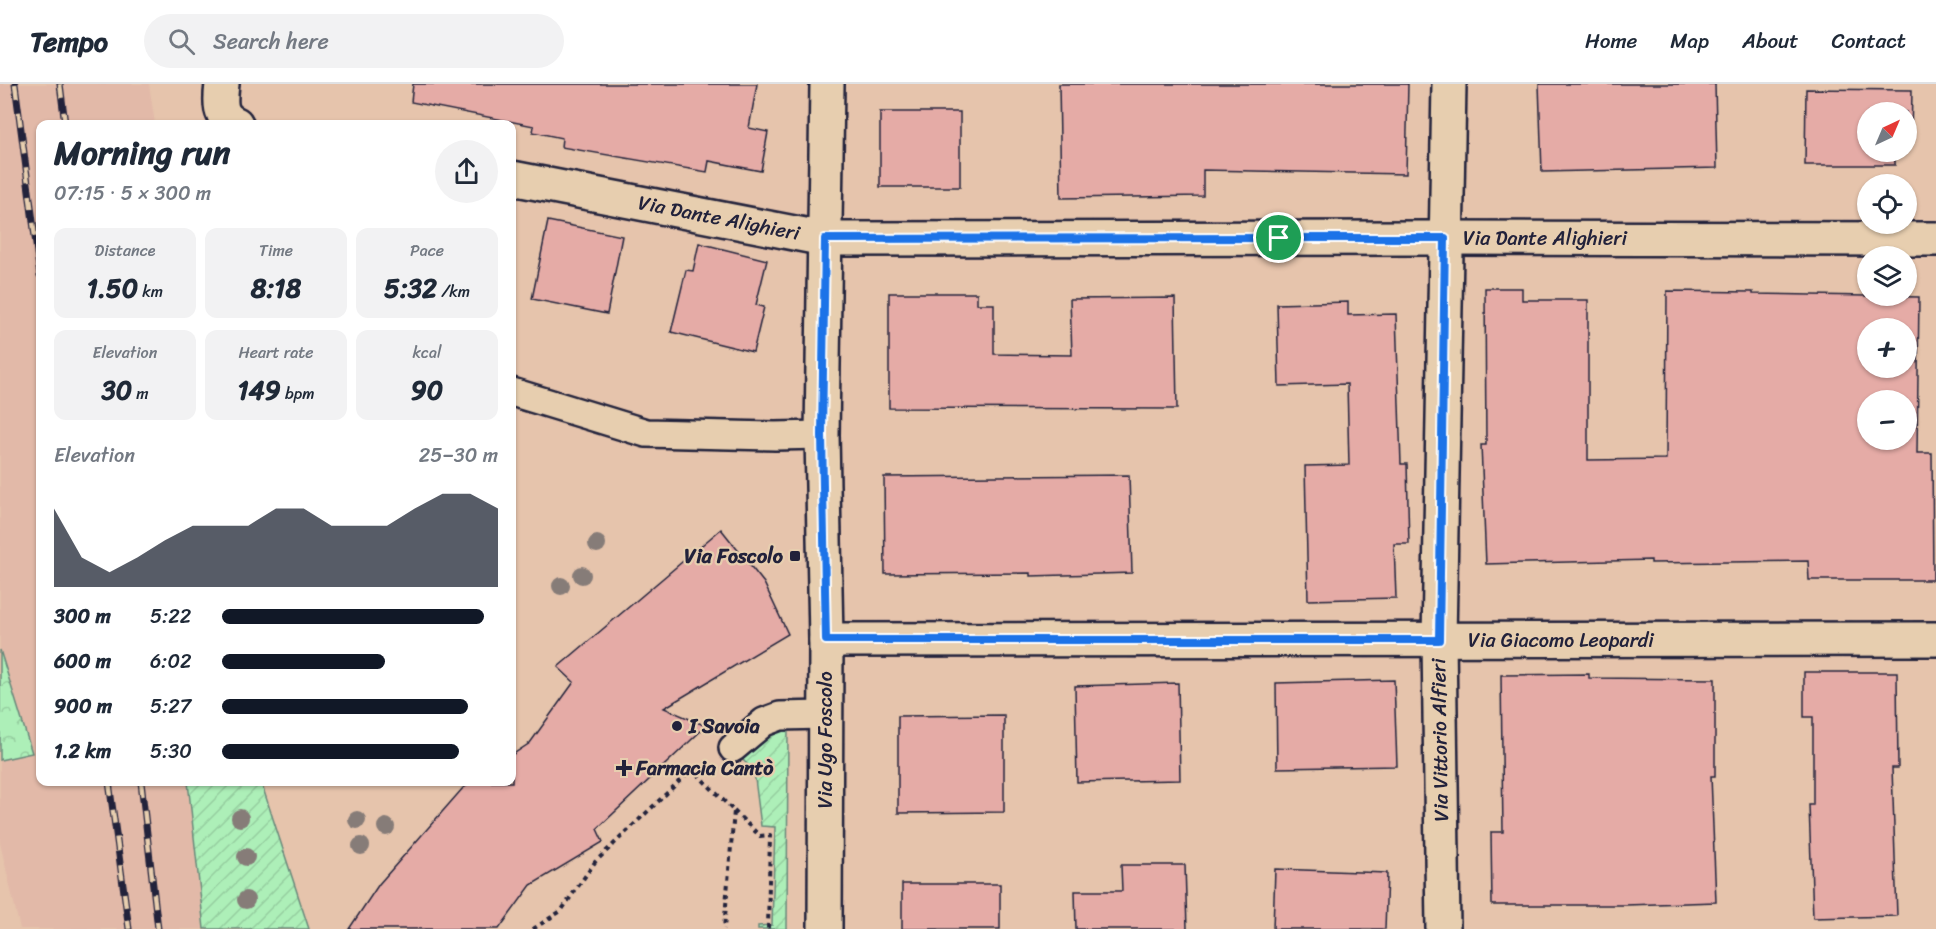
<!DOCTYPE html>
<meta charset="utf-8">
<style>
:root{--surface:#fff;--page:#f2f2f3;--text:#1f2937;--muted:#747a83;--line:#e0e1e3;--accent:#111827}
body{margin:0;font-family:Sriracha,sans-serif;background:var(--page);color:var(--text);height:100vh;display:flex;flex-direction:column;font-size:22px;white-space:nowrap}
*{box-sizing:border-box;margin:0}
p{font-size:20px;color:var(--muted)}
.icon{flex:none;width:33px;height:33px;fill:none;stroke:currentColor;stroke-width:2;stroke-linecap:round;stroke-linejoin:round}
.map{position:relative;flex:1;overflow:hidden}
.details{position:absolute;left:36px;top:36px;width:480px;height:666px;display:flex;flex-direction:column;background:var(--surface);border-radius:12px;box-shadow:0 2px 4px #0004}
.details>*{flex:none}
.needle{width:39px;rotate:44deg}
.tools{position:absolute;left:1857px;top:18px;display:grid;gap:12px}
.tools a{display:grid;place-items:center;width:60px;height:60px;border-radius:50%;background:var(--surface);box-shadow:0 2px 4px #0004;font-size:30px}
.pin{position:absolute;display:grid;place-items:center;width:51px;height:51px;color:#fff;margin:-26px;border:3px solid #fff;border-radius:50%;box-shadow:0 2px 6px #0007}
.round{display:grid;place-items:center;flex:none;width:63px;height:63px;border-radius:32px;background:var(--page)}
.head{display:flex;align-items:center;justify-content:space-between;height:102px;padding:0 18px}
h1{font-size:33px;font-weight:700;line-height:45px}
.figures{display:grid;grid-template-columns:repeat(3,1fr);gap:9px;height:102px;padding:6px 18px}
.figures div{display:grid;align-content:center;border-radius:12px;background:var(--page);text-align:center}
.figures b{font-size:26px;font-weight:700}
.figures small{font-size:16px;font-weight:400}
.figures p{font-size:16px}
.chart{height:168px;padding:12px 18px}
.chart p{display:flex;justify-content:space-between}
.chart svg{width:100%;height:108px;margin-top:6px;fill:var(--accent);opacity:.7}
ul{padding:0 18px;list-style:none;font-size:20px}
li{display:grid;grid-template-columns:96px 72px 1fr;align-items:center;height:45px}
li i{height:15px;border-radius:8px;background:var(--accent)}
header{display:flex;align-items:center;gap:36px;box-sizing:border-box;height:84px;padding:0 30px;background:var(--surface);border-bottom:2px solid var(--line)}
header strong{font-size:28px}
nav{display:flex;gap:33px;margin-inline-start:auto;font-size:21px}
.search{width:420px;height:54px;background:var(--page);display:flex;align-items:center;gap:15px;box-sizing:border-box;padding:0 21px;border-radius:33px;color:var(--muted);font-size:22px}
.map>svg:first-child{display:block}
.built{fill:#e2b9a8}
.park{fill:url(#park-crowns);stroke:#68887a;stroke-width:1.5}
.garden{fill:url(#garden-furrows);stroke:#68887a;stroke-width:1.5}
.building{fill:#e5aba6;stroke:#22223b;stroke-width:1.5;fill-rule:evenodd}
.lines{fill:none;stroke-linecap:round;stroke-linejoin:round}
.lane-casing{stroke:#22223b;stroke-width:32}
.street-casing{stroke:#22223b;stroke-width:38}
.path{stroke:#22223b;stroke-width:4;stroke-dasharray:4.5 4.5;stroke-linecap:butt}
.lane{stroke:#e7ceaf;stroke-width:27}
.street{stroke:#e7ceaf;stroke-width:33}
.rail-casing{stroke:#22223b;stroke-width:7}
.rail{stroke:#e7ceaf;stroke-width:4.5;stroke-dasharray:14;stroke-linecap:butt}
.tree{fill:#867c78}
.route-casing{stroke:#fff;stroke-width:12}
.route{stroke:#1a73e8;stroke-width:8}
.poi-dot{fill:#22223b;stroke:#e7ceaf;stroke-width:2}
.labels{text-anchor:middle;dominant-baseline:central;stroke-width:4.5;stroke-linejoin:round;paint-order:stroke}
.street-label{font-size:20px;fill:#22223b;stroke:#e7ceaf}
.poi-label{font-size:20px;font-weight:bold;fill:#22223b;stroke:#e7ceaf;text-anchor:start}
</style>
<header>
<strong>Tempo</strong>
<div class="search"><svg class="icon" aria-label="search" viewBox="0 0 24 24"><circle cx="10" cy="10" r="6"/><path d="M15 15l6 6"/></svg>Search here</div>
<nav><a>Home</a><a>Map</a><a>About</a><a>Contact</a></nav>
</header>
<div class="map">
<svg width="1936" height="845" viewBox="0 0 1936 845">
<defs>
<pattern id="park-crowns" width="20" height="18" patternUnits="userSpaceOnUse" patternTransform="scale(1.5)"><rect width="20" height="18" fill="#adefb8"/><path d="M2 6a3 3 0 1 1 6 0M12 15a3 3 0 1 1 6 0" fill="none" stroke="#95cd9f"/></pattern>
<pattern id="garden-furrows" width="10" height="10" patternUnits="userSpaceOnUse" patternTransform="scale(1.5)"><rect width="10" height="10" fill="#adefb8"/><path d="M-1 1l2-2M0 10L10 0M9 11l2-2" fill="none" stroke="#95cd9f"/></pattern>
</defs>
<rect width="100%" height="100%" fill="#e6c4ac"/>
<filter id="ink" filterUnits="userSpaceOnUse"><feTurbulence type="fractalNoise" baseFrequency=".0167" numOctaves="2"/><feDisplacementMap in="SourceGraphic" scale="12" xChannelSelector="R" yChannelSelector="G"/><feConvolveMatrix kernelMatrix="1 2 1 2 8 2 1 2 1" color-interpolation-filters="sRGB"/></filter>
<g filter="url(#ink)">
<!-- built -->
<polygon class="built" points="0,0 149,0 155,40 40,40 40,698 187,698 203,845 20,845 0,759 0,676 32,669 0,566"/>
<!-- park -->
<polygon class="park" points="0,566 32,669 0,676"/>
<!-- garden -->
<g class="garden">
<polygon points="788,639 787,845 758,845 758,842 772,841 775,743 761,742 754,687 738,671 755,656"/>
<polygon points="188,698 261,698 309,845 204,845"/>
</g>
<!-- building -->
<g class="building">
<polygon points="413,0 757,0 749,44 768,48 761,87 709,77 707,88 561,63 562,54 533,48 534,42 411,18"/>
<polygon points="1059,0 1408,0 1406,90 1203,86 1203,112 1061,114"/>
<polygon points="1539,0 1715,0 1717,84 1542,88"/>
<polygon points="1806,5 1912,6 1911,55 1906,55 1906,28 1868,28 1868,68 1895,68 1895,81 1805,81"/>
<rect x="880" y="28" width="80" height="75"/>
<polygon points="548,137 622,152 607,230 532,215"/>
<polygon points="699,159 767,176 756,221 764,223 753,268 671,248 686,186 693,187"/>
<path d="M1485,204h37v12h66v160l78,-1 1,-168 86,1v2l166,3 -2,156h15l1,127h-124l-1,-19 -157,2v-3l-165,4 -5,-119h5zM1868,244h38v40h-38zM1868,316h38v40h-38z"/>
<polygon points="889,209 977,209 977,220 994,220 994,270 1072,271 1070,215 1175,214 1177,325 889,324"/>
<polygon points="1348,218 1348,231 1396,230 1401,380 1407,380 1409,460 1394,460 1396,514 1308,516 1305,382 1349,381 1347,300 1279,302 1277,220"/>
<polygon points="1129,391 1132,489 1031,492 1031,489 885,490 884,393"/>
<polygon points="721,445 764,499 788,550 664,624 706,642 597,745 603,758 531,801 499,845 349,845 379,800 463,704 473,698 512,698 512,671 530,659 574,598 558,583"/>
<polygon points="1804,588 1897,588 1898,684 1892,684 1897,832 1813,834 1809,721 1813,721 1813,633 1804,633"/>
<polygon points="1589,590 1589,594 1715,595 1715,692 1711,692 1716,818 1626,821 1492,821 1491,748 1503,748 1501,591"/>
<polygon points="1394,596 1397,682 1277,684 1276,599"/>
<polygon points="1178,599 1180,696 1077,698 1075,602"/>
<polygon points="1004,631 1004,728 898,729 898,632"/>
<polygon points="1121,781 1185,781 1187,845 1076,845 1075,807 1122,807"/>
<polygon points="1275,785 1387,789 1385,845 1273,845"/>
<rect x="902" y="800" width="98" height="45"/>
</g>
<g class="lines">
<defs>
<g id="lane">
<polyline points="512,308 646,349 775,352 822,351"/>
<polyline points="733,664 764,638 780,632 825,631"/>
</g>
<g id="street">
<path d="M222,0c-2,17 -4,33 14,40"/>
<polyline points="512,94 825,155 1445,154 1936,155"/>
<polyline points="826,556 1936,555"/>
<polyline points="825,845 826,556 822,351 827,0"/>
<polyline points="1443,845 1439,556 1449,0"/>
</g>
</defs>
<!-- lane casing -->
<use href="#lane" class="lane-casing"/>
<!-- street casing -->
<use href="#street" class="street-casing"/>
<!-- path -->
<g class="path">
<polyline points="734,727 760,752 770,751 768,845"/>
<polyline points="533,845 561,827 595,778 692,685 734,727 724,845"/>
</g>
<!-- lane -->
<use href="#lane" class="lane"/>
<!-- street -->
<use href="#street" class="street"/>
<defs>
<g id="rail">
<polyline points="15,0 40,191"/>
<polyline points="60,0 65,40"/>
<polyline points="109,698 129,845"/>
<polyline points="141,698 158,845"/>
</g>
</defs>
<!-- rail casing -->
<use href="#rail" class="rail-casing"/>
<!-- rail -->
<use href="#rail" class="rail"/>
</g>
<!-- trees -->
<g class="tree">
<circle cx="597" cy="460" r="9"/>
<circle cx="582" cy="491" r="9"/>
<circle cx="561" cy="502" r="9"/>
<circle cx="240" cy="734" r="9"/>
<circle cx="357" cy="736" r="9"/>
<circle cx="386" cy="743" r="9"/>
<circle cx="361" cy="762" r="9"/>
<circle cx="246" cy="773" r="9"/>
<circle cx="246" cy="816" r="9"/>
</g>
</g>
<g class="lines" filter="url(#ink)">
<defs>
<polygon id="route" points="1279,154 1445,154 1439,556 826,556 822,351 825,155"/>
</defs>
<!-- route casing -->
<use href="#route" class="route-casing"/>
<!-- route -->
<use href="#route" class="route"/>
</g>
<!-- markers -->
<g class="poi-dot">
<rect x="789" y="466" width="12" height="12" rx="3"/>
<circle cx="677" cy="642" r="6"/>
<path d="M621 675h6v6h6v6h-6v6h-6v-6h-6v-6h6z"/>
</g>
<g class="labels">
<!-- street labels -->
<g class="street-label">
<text transform="translate(719 134) rotate(11)">Via Dante Alighieri</text>
<text x="1545" y="154">Via Dante Alighieri</text>
<text x="1561" y="556">Via Giacomo Leopardi</text>
<text transform="translate(825 656) rotate(-90)">Via Ugo Foscolo</text>
<text transform="translate(1440 656) rotate(-91)">Via Vittorio Alfieri</text>
</g>
<!-- poi labels -->
<g class="poi-label">
<text x="783" y="472" text-anchor="end">Via Foscolo</text>
<text x="689" y="642">I Savoia</text>
<text x="636" y="684">Farmacia Cantò</text>
</g>
</g>
</svg>
<div class="tools">
<a><svg class="needle" viewBox="-14 -14 28 28"><path d="M0-13l5 13h-10z" fill="#e53935"/><path d="M0 13l5-13h-10z" fill="#747a83"/></svg></a>
<a><svg class="icon" aria-label="locate" viewBox="0 0 24 24"><circle cx="12" cy="12" r="6"/><path d="M12 2v4M12 18v4M2 12h4M18 12h4"/></svg></a>
<a><svg class="icon" aria-label="layers" viewBox="0 0 24 24"><path d="M12 4l9 5-9 5-9-5zM3 14l9 5 9-5"/></svg></a>
<a>+</a>
<a>−</a>
</div>
<div class="pin" style="left:1279px;top:154px;background:#1e9e55"><svg class="icon" aria-label="arrive" viewBox="0 0 24 24"><path d="M6 21V4h12l-3 4 3 4H6"/></svg></div>
<section class="details">
<div class="head"><div><h1>Morning run</h1><p>07:15 · 5 × 300 m</p></div><a class="round"><svg class="icon" aria-label="share" viewBox="0 0 24 24"><path d="M12 15V3M7 8l5-5 5 5M5 13v7h14v-7"/></svg></a></div>
<div class="figures">
<div><p>Distance</p><b>1.50<small> km</small></b></div>
<div><p>Time</p><b>8:18</b></div>
<div><p>Pace</p><b>5:32<small> /km</small></b></div>
</div>
<div class="figures">
<div><p>Elevation</p><b>30<small> m</small></b></div>
<div><p>Heart rate</p><b>149<small> bpm</small></b></div>
<div><p>kcal</p><b>90</b></div>
</div>
<div class="chart"><p><span>Elevation</span>25–30 m</p>
<svg viewBox="0 0 160 44" preserveAspectRatio="none"><path d="M0 44V12L10 32L20 38L30 32L40 25L50 19L60 19L70 19L80 12L90 12L100 19L110 19L120 19L130 12L140 6L150 6L160 12V44z"/></svg>
</div>
<ul>
<li><b>300 m</b>5:22<i style="width:95%"></i></li>
<li><b>600 m</b>6:02<i style="width:59%"></i></li>
<li><b>900 m</b>5:27<i style="width:89%"></i></li>
<li><b>1.2 km</b>5:30<i style="width:86%"></i></li>
</ul>
</section>
</div>
